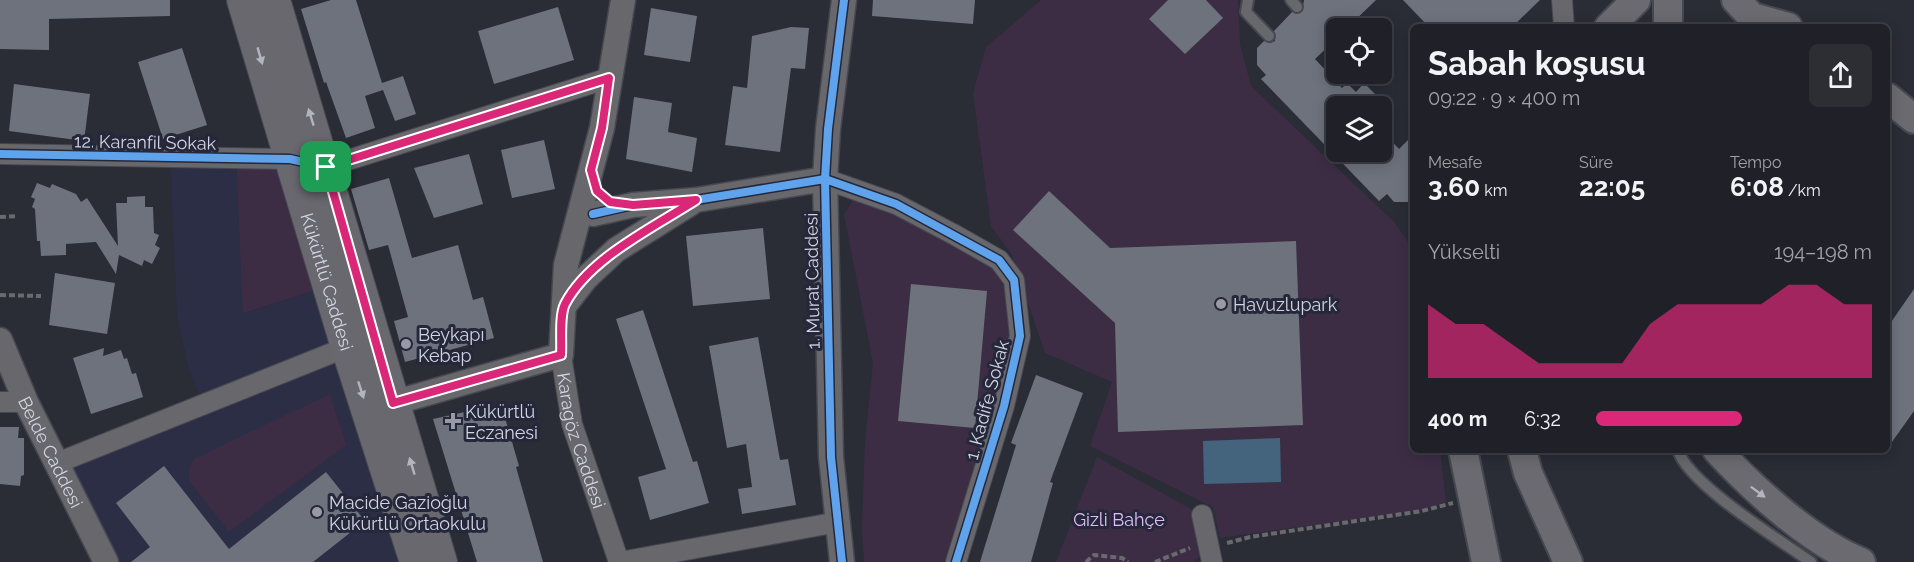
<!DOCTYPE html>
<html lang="tr">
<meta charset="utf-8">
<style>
:root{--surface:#202128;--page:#2d2e34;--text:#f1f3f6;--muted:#a2a3a8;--line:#3d3e45;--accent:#db2777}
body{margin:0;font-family:Raleway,sans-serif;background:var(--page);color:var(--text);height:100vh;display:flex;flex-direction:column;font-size:22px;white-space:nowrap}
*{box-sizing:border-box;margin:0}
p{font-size:20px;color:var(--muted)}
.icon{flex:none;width:33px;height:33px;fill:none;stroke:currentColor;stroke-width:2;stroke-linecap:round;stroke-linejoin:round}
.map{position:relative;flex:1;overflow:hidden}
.drawer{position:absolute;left:1410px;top:24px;width:480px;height:429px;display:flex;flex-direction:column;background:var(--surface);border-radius:9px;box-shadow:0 3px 15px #0003,0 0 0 2px var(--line)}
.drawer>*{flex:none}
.tools{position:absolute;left:1326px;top:18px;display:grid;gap:12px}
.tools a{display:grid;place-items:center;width:66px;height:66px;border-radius:9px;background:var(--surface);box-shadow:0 3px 15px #0003,0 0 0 2px var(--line);font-size:30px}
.pin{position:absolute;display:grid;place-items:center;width:51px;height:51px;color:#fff;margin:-26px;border-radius:12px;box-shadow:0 3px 9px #0006}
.round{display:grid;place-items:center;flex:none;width:63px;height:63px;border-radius:9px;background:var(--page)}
.summary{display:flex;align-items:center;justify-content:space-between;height:102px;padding:0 18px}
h1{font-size:33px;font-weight:700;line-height:45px}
.figures{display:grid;grid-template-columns:repeat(3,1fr);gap:9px;height:102px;padding:6px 18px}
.figures div{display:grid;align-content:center}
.figures b{font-size:26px;font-weight:700}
.figures small{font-size:16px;font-weight:400}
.figures p{font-size:16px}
.chart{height:168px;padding:12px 18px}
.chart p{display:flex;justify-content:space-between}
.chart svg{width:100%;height:108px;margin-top:6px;fill:var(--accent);opacity:.7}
ul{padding:0 18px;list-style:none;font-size:20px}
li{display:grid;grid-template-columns:96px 72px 1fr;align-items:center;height:45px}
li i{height:15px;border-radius:8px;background:var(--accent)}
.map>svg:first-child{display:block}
.built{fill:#2b2e45}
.green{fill:#3c2d45}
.water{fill:#44647d}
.building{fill:#6d727d}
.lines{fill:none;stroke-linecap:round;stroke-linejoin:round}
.service-casing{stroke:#464851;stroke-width:14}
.minor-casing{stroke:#464851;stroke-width:22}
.tertiary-casing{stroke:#464851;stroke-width:27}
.secondary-casing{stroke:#464851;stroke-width:32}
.primary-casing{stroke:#464851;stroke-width:34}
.path{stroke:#6a696f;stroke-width:4;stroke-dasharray:6 3;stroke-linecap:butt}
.service{stroke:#67676c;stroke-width:10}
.minor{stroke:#67676c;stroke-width:20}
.tertiary{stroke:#67676c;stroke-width:24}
.secondary{stroke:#6b6a70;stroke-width:28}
.primary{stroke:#69686f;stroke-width:32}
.cycleway-casing{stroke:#25283b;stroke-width:11}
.cycleway{stroke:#60a3ed;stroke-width:8}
.oneway{fill:#b3b4c0}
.oneway2{fill:#b4b5c0}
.route-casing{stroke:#fff;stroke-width:12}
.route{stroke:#db2777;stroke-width:8}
.poi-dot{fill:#989aa6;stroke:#25283b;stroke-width:2}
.labels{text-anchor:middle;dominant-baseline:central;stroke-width:6;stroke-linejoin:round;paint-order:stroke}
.street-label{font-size:18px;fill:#d3d5e2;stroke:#25283b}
.poi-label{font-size:18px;fill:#d3d5e2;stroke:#25283b;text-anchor:start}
.park-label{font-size:18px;fill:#e2bcf5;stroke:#25283b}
</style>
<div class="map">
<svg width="1914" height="562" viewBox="0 0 1914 562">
<rect width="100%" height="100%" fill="#2a2c36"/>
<!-- built -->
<polygon class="built" points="170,157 236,158 244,313 329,286 416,562 104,562 57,463 203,405 189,369 177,316"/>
<!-- green -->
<g class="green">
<polygon points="1041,0 1238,0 1240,44 1251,86 1395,223 1413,249 1413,450 1440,450 1446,502 1421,510 1220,538 1213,507 1090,446 1112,382 1045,353 1012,255 991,226 973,93 986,47"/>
<polygon points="236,158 290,159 329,286 243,313"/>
<polygon points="858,191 999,260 1020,336 956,562 864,562 862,528 865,441 873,363 844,215"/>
<polygon points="330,394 346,445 229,532 189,480 189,469 194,459"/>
<polygon points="1097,457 1202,515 1209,546 1194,562 1056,562"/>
</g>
<!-- water -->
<polygon class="water" points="1280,438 1281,482 1204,484 1203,441"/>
<!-- building -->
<g class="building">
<polygon points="0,0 170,0 170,16 49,19 49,50 0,49"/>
<polygon points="331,0 356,0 382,83 403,76 416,114 395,121 383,90 365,96 375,128 346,138 326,82 324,83 301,9"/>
<polygon points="873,0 975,0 973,24 872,16"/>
<polygon points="1168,0 1206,0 1223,18 1185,54 1149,19"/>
<polygon points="1304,0 1376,0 1347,28 1336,28 1336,39 1315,59 1342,88 1347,83 1356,92 1364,83 1380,99 1372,106 1336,106 1336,152 1382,152 1382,131 1399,149 1413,135 1413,202 1394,202 1387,194 1379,201 1261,79 1266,75 1257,65 1257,48 1264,41 1270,43 1275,41 1274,31 1292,12 1302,12"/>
<polygon points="1403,0 1540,0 1512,27 1429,27"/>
<polygon points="558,7 574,60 494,84 478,31"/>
<polygon points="651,8 697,16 690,62 644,55"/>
<polygon points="791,27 809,28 805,69 791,68 780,152 725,145 733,86 747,88 752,36"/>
<polygon points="182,48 207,125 163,139 138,62"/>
<polygon points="14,84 90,94 84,141 9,131"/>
<polygon points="634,97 672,103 668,132 697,138 692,172 626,159"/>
<polygon points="544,140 555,189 512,198 501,150"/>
<polygon points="469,154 483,204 434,218 414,168"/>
<polygon points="389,178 412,258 458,245 473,300 483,297 494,338 405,362 394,321 408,317 388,245 369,250 351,189"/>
<polygon points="37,183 50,188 52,184 76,194 81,202 87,198 118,246 116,203 127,203 127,197 145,196 145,207 153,207 154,233 159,235 155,245 160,248 152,264 144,260 142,266 119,255 116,274 96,242 66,244 66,255 41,256 40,241 37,241 35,209 32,207 35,199 31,197"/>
<polygon points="1049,191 1110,248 1296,241 1303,425 1118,432 1115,323 1013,230"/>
<polygon points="763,228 770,299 693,306 686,236"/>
<polygon points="55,273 115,283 107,334 49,325"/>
<polygon points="911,284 987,291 975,428 898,421"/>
<polygon points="1914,289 1914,411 1887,449 1887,328"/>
<polygon points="643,310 693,462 697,461 709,503 650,520 638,477 666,469 616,319"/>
<polygon points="758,337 780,460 788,459 796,505 742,514 738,489 752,487 746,444 727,448 709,346"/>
<polygon points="104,348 103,356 121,350 124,359 127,358 132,374 136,373 143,397 91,414 73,358"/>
<polygon points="1036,375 1083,393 1050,482 1053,483 1031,562 980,562 1016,445 1011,443"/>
<polygon points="501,404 519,466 516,467 543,562 477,562 433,419"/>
<polygon points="0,427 19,427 18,438 24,438 24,475 21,476 20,486 0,484"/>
<polygon points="164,466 229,549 326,472 365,521 313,562 131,562 150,547 116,503"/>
</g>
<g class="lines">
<defs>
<g id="service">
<polyline points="1248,0 1246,12 1269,36"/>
<polyline points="1291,0 1297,7"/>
<path d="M1678,450c10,34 102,90 133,112"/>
</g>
<g id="minor">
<polyline points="1562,0 1564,27"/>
<polyline points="0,154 290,159 326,167 609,78"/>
<polyline points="825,179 896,204 955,235 999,260 1014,280 1020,336 1004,406 956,562"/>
<path id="s1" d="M561,355l11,69 47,138"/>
<polyline points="0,402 26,402"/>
<polyline points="57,463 347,347"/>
<polyline points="1202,515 1212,562"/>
<polyline points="620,562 838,522"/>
</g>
<g id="tertiary">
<polyline points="593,214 633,205 696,200 825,179"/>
<polyline points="565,305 586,278 616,250 691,203"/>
<path id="s2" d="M0,340l26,62 80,160"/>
<polyline points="393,403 561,355 566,265 602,128 623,0"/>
<polyline points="842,562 831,457 825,179 828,129 844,0"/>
</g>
<g id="secondary">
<polyline points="1736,0 1752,17 1788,27"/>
<polyline points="1609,27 1636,0"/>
<polyline points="1668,27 1668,0"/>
<polyline points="1887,97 1914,119"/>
<polyline points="1463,450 1486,562"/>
<polyline points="1522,450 1528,473 1568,562"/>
<path d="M1717,450c37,40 94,92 144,112"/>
</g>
<g id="primary">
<path id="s3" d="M243,0l104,347 69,215"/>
<polyline points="274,0 441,562"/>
</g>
</defs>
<!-- service casing -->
<use href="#service" class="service-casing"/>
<!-- minor casing -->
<use href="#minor" class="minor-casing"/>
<!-- tertiary casing -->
<use href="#tertiary" class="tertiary-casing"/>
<!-- secondary casing -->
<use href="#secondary" class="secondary-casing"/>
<!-- primary casing -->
<use href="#primary" class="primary-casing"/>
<!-- path -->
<g class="path">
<polyline points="0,217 18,216"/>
<polyline points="0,295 41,296"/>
<polyline points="1227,543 1250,537 1422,511 1453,503"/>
<polyline points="1086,562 1094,555 1122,558 1128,562"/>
<polyline points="1155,562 1190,548"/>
</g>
<!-- service -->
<use href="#service" class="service"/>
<!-- minor -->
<use href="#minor" class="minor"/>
<!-- tertiary -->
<use href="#tertiary" class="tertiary"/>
<!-- secondary -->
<use href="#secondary" class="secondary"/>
<!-- primary -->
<use href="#primary" class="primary"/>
<defs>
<g id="cycleway">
<polyline points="0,154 290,159 326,167 609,78"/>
<polyline points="593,214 633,205 696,200 825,179 896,204 999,260 1014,280 1020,336 1004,406 956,562"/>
<polyline points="842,562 831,457 825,179 828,129 844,0"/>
</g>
</defs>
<!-- cycleway casing -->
<use href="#cycleway" class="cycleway-casing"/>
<!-- cycleway -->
<use href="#cycleway" class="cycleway"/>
</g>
<!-- one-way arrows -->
<defs><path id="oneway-solid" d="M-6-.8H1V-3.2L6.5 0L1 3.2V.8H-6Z" transform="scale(1.5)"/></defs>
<g class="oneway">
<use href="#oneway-solid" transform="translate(260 56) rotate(74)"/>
<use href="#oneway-solid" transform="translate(311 117) rotate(-107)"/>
<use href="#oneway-solid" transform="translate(361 390) rotate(72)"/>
<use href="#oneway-solid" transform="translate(412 466) rotate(-107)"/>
</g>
<use class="oneway2" href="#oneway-solid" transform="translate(1758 492) rotate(37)"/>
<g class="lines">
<defs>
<path id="route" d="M609,78l-7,50 -11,42 6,21 13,11 23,3 63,-5c-42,27 -107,58 -131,104 -6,12 -3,37 -4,51l-168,48 -67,-236z"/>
</defs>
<!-- route casing -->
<use href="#route" class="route-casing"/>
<!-- route -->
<use href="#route" class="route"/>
</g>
<!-- markers -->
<g class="poi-dot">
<circle cx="1221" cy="304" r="6"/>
<circle cx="406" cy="344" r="6"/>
<path d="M450 412h6v6h6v6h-6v6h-6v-6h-6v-6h6z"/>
<circle cx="317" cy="512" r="6"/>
</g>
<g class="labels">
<!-- street labels -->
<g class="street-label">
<text transform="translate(145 142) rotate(1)">12. Karanfil Sokak</text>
<text transform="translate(812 281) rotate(-91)">1. Murat Caddesi</text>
<text stroke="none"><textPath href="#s3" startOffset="294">Kükürtlü Caddesi</textPath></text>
<text transform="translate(987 400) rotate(-75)">1. Kadife Sokak</text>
<text stroke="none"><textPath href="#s1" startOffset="88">Karagöz Caddesi</textPath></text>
<text stroke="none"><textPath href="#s2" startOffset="123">Belde Caddesi</textPath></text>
</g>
<!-- poi labels -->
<g class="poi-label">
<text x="1233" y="304">Havuzlupark</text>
<text x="418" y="334">Beykapı<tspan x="418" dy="21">Kebap</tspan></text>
<text x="465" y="411">Kükürtlü<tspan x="465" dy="21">Eczanesi</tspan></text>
<text x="329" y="502">Macide Gazioğlu<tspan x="329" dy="21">Kükürtlü Ortaokulu</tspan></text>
</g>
<!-- park labels -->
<g class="park-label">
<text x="1119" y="519">Gizli Bahçe</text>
</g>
</g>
</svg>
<div class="tools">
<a><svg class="icon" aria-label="locate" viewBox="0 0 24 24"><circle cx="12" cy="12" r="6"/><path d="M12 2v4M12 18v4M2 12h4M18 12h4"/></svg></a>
<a><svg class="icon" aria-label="layers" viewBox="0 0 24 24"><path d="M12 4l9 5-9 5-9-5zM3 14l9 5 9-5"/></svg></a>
</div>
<div class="pin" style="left:326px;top:167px;background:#1e9e55"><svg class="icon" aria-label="arrive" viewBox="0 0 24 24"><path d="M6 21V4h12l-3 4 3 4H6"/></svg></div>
<section class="drawer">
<div class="summary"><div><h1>Sabah koşusu</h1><p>09:22 · 9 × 400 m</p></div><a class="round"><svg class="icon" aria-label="share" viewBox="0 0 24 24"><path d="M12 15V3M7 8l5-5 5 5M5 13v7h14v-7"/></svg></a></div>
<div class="figures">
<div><p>Mesafe</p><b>3.60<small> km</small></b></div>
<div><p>Süre</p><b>22:05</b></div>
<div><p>Tempo</p><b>6:08<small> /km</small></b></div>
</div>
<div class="chart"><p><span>Yükselti</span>194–198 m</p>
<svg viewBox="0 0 160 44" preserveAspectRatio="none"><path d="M0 44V14L10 22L20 22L30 30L40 38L50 38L60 38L70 38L80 22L90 14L100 14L110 14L120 14L130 6L140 6L150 14L160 14V44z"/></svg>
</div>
<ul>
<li><b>400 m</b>6:32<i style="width:53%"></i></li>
</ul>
</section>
</div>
